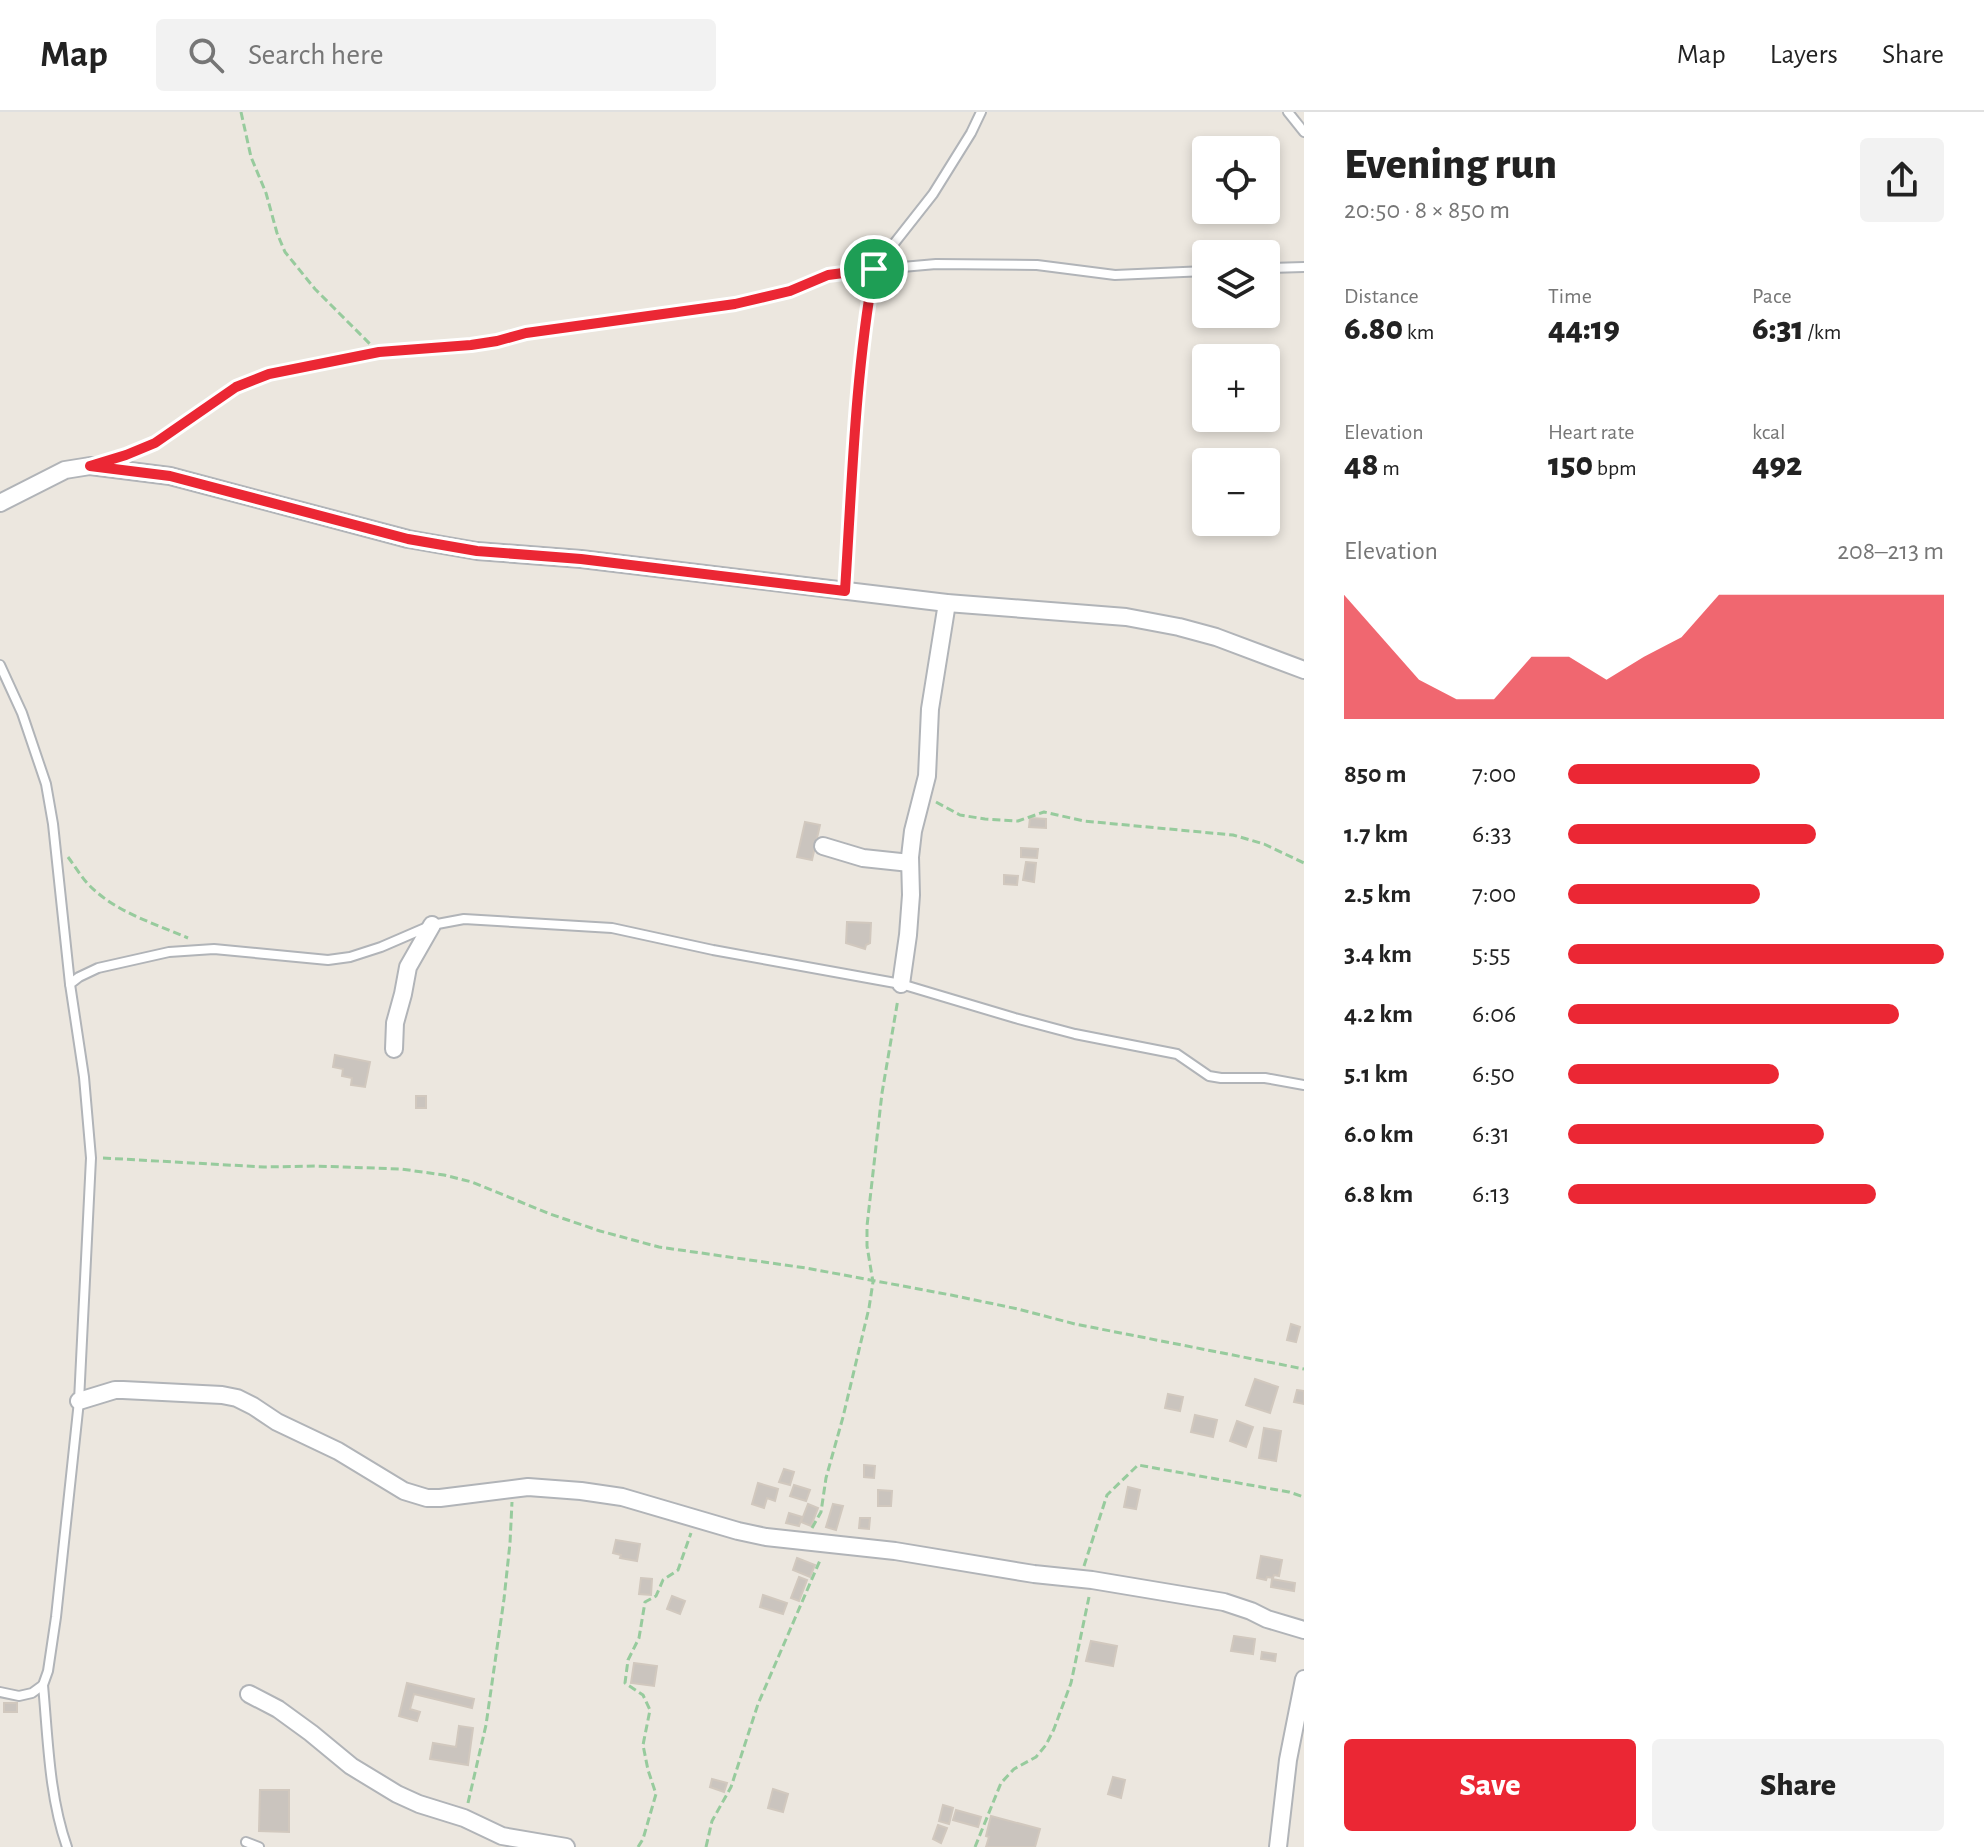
<!DOCTYPE html>
<meta charset="utf-8">
<style>
:root{--surface:#fff;--page:#f2f2f2;--text:#222;--muted:#767676;--line:#e0e0e0;--accent:#eb2734}
body{margin:0;font-family:"Alegreya Sans",sans-serif;background:var(--page);color:var(--text);height:100vh;display:flex;flex-direction:column;font-size:30px;white-space:nowrap}
*{box-sizing:border-box;margin:0}
p{font-size:26px;color:var(--muted)}
.icon{flex:none;width:44px;height:44px;fill:none;stroke:currentColor;stroke-width:2;stroke-linecap:round;stroke-linejoin:round}
.map{position:relative;flex:1;overflow:hidden}
.drawer{display:flex;flex-direction:column;background:var(--surface);width:680px}
.drawer>*{flex:none}
.fabs{position:absolute;left:1192px;top:24px;display:grid;gap:16px}
.fabs a{display:grid;place-items:center;width:88px;height:88px;border-radius:8px;background:var(--surface);box-shadow:0 4px 12px #0003;font-size:40px}
.pin{position:absolute;display:grid;place-items:center;width:68px;height:68px;color:#fff;margin:-34px;border:4px solid #fff;border-radius:50%;box-shadow:0 2px 8px #0007}
.round{display:grid;place-items:center;flex:none;width:84px;height:84px;border-radius:8px;background:var(--page)}
.head{display:flex;align-items:center;justify-content:space-between;height:136px;padding:0 40px}
h1{font-size:44px;font-weight:800;line-height:60px}
.stats{display:grid;grid-template-columns:repeat(3,1fr);gap:12px;height:136px;padding:8px 40px}
.stats div{display:grid;align-content:center}
.stats b{font-size:34px;font-weight:800}
.stats small{font-size:22px;font-weight:400}
.stats p{font-size:22px}
.chart{height:224px;padding:16px 40px}
.chart p{display:flex;justify-content:space-between}
.chart svg{width:100%;height:144px;margin-top:8px;fill:var(--accent);opacity:.7}
.button{display:flex;gap:16px;margin-top:auto;padding:16px 40px}
.button a{flex:1;height:92px;border-radius:8px;background:var(--accent);color:#fff;font-size:32px;font-weight:800;line-height:92px;text-align:center}
.button a+a{background:var(--page);color:var(--text)}
ul{padding:0 40px;list-style:none;font-size:26px}
li{display:grid;grid-template-columns:128px 96px 1fr;align-items:center;height:60px}
li i{height:20px;border-radius:10px;background:var(--accent)}
header{display:flex;align-items:center;gap:48px;box-sizing:border-box;height:112px;padding:0 40px;background:var(--surface);border-bottom:2px solid var(--line)}
header strong{font-size:38px}
nav{display:flex;gap:44px;margin-inline-start:auto;font-size:28px}
.search{width:560px;height:72px;background:var(--page);display:flex;align-items:center;gap:20px;box-sizing:border-box;padding:0 28px;border-radius:8px;color:var(--muted);font-size:30px}
main{display:flex;flex:1;min-height:0}
.map>svg:first-child{display:block}
.building{fill:#cac4be;stroke:#d1c8be;stroke-width:2}
.lines{fill:none;stroke-linecap:round;stroke-linejoin:round}
.lane-casing{stroke:#b1b4b8;stroke-width:12}
.street-casing{stroke:#b1b4b8;stroke-width:20}
.path{stroke:#97cb9d;stroke-width:3;stroke-dasharray:8 4;stroke-linecap:butt}
.lane{stroke:#fff;stroke-width:8}
.street{stroke:#fff;stroke-width:16}
.route-casing{stroke:#fff;stroke-width:16}
.route{stroke:#eb2734;stroke-width:10}
</style>
<header>
<strong>Map</strong>
<div class="search"><svg class="icon" aria-label="search" viewBox="0 0 24 24"><circle cx="10" cy="10" r="6"/><path d="M15 15l6 6"/></svg>Search here</div>
<nav><a>Map</a><a>Layers</a><a>Share</a></nav>
</header>
<main>
<div class="map">
<svg width="1304" height="1735" viewBox="0 0 1304 1735">
<rect width="100%" height="100%" fill="#ece7df"/>
<!-- building -->
<g class="building">
<polygon points="1030,706 1046,707 1046,716 1029,715"/>
<polygon points="805,710 820,713 812,748 797,745"/>
<polygon points="1021,736 1038,737 1037,746 1021,745"/>
<polygon points="1026,750 1036,751 1034,770 1023,768"/>
<polygon points="1004,763 1018,764 1017,773 1004,772"/>
<polygon points="847,810 871,811 870,831 866,833 865,837 846,831"/>
<polygon points="335,943 370,950 365,975 351,973 352,966 342,964 343,957 333,955"/>
<rect x="416" y="984" width="10" height="12"/>
<polygon points="1291,1212 1300,1215 1296,1230 1287,1228"/>
<polygon points="1255,1267 1278,1275 1270,1301 1246,1293"/>
<polygon points="1297,1278 1304,1279 1304,1292 1294,1290"/>
<polygon points="1168,1282 1183,1285 1180,1299 1165,1296"/>
<polygon points="1195,1303 1217,1308 1213,1325 1191,1320"/>
<polygon points="1237,1309 1253,1315 1246,1335 1230,1329"/>
<polygon points="1264,1316 1281,1319 1276,1349 1259,1346"/>
<polygon points="864,1353 875,1354 874,1366 864,1365"/>
<polygon points="784,1357 794,1360 790,1373 779,1370"/>
<polygon points="758,1371 778,1377 775,1389 767,1386 764,1396 752,1392"/>
<polygon points="794,1373 810,1378 806,1389 790,1384"/>
<polygon points="1128,1375 1140,1378 1136,1397 1124,1395"/>
<polygon points="878,1378 892,1379 891,1394 878,1394"/>
<polygon points="808,1392 818,1396 811,1414 801,1410"/>
<polygon points="833,1392 843,1394 836,1418 826,1415"/>
<polygon points="789,1401 802,1405 799,1414 786,1411"/>
<polygon points="860,1406 870,1406 869,1417 859,1416"/>
<polygon points="616,1428 640,1432 637,1449 620,1446 621,1443 613,1441"/>
<polygon points="1261,1444 1282,1448 1279,1464 1274,1463 1273,1466 1267,1465 1266,1468 1257,1466"/>
<polygon points="797,1446 815,1453 810,1465 793,1458"/>
<polygon points="799,1465 807,1468 799,1489 791,1486"/>
<polygon points="641,1466 652,1467 651,1483 639,1482"/>
<polygon points="1272,1467 1295,1471 1294,1479 1271,1475"/>
<polygon points="763,1483 787,1491 783,1502 760,1495"/>
<polygon points="672,1484 685,1489 680,1502 667,1497"/>
<polygon points="1234,1524 1255,1527 1253,1542 1231,1539"/>
<polygon points="1091,1529 1117,1534 1113,1554 1086,1549"/>
<polygon points="1262,1540 1276,1542 1275,1549 1261,1547"/>
<polygon points="634,1551 657,1554 654,1574 631,1571"/>
<polygon points="407,1571 474,1587 472,1596 414,1582 410,1597 420,1600 417,1609 399,1604"/>
<rect x="4" y="1591" width="13" height="9"/>
<polygon points="459,1614 473,1616 468,1653 430,1647 433,1631 456,1635"/>
<polygon points="1113,1665 1125,1668 1121,1686 1108,1682"/>
<polygon points="712,1667 727,1671 724,1680 710,1675"/>
<polygon points="773,1677 788,1682 783,1700 768,1696"/>
<polygon points="260,1678 289,1678 289,1720 259,1719"/>
<polygon points="943,1693 953,1696 949,1712 939,1709"/>
<polygon points="956,1698 981,1705 978,1715 953,1708"/>
<polygon points="991,1704 1040,1717 1035,1735 986,1735 989,1725 986,1724"/>
<polygon points="938,1713 947,1716 941,1731 933,1727"/>
</g>
<g class="lines">
<defs>
<g id="lane">
<polyline points="1288,0 1304,20"/>
<polyline points="1266,156 1304,155"/>
<polyline points="874,157 933,82 971,21 981,0"/>
<polyline points="98,351 126,343 155,331 236,275 269,262 379,240 471,233 497,229 526,221 735,192 790,179 828,163 846,160 936,152 1037,153 1115,163 1206,159"/>
<polyline points="0,553 22,601 46,672 53,712 70,872"/>
<path d="M43,1573c5,54 6,111 24,162"/>
<polyline points="0,1580 19,1584 32,1581 43,1573 48,1559 56,1505 79,1289 91,1046 84,965 70,872 79,865 98,856 169,840 214,837 328,848 350,845 381,835 432,813 464,807 612,816 713,838 901,872 1015,906 1075,922 1177,942 1209,964 1221,966 1265,966 1304,973"/>
<polyline points="246,1730 259,1735"/>
</g>
<g id="street">
<polyline points="0,391 65,358 90,354 170,364 408,427 477,439 581,447 947,491 1126,505 1179,515 1216,525 1304,558"/>
<polyline points="823,734 863,746 910,751"/>
<polyline points="901,872 908,823 911,783 910,745 913,719 927,664 930,597 947,491"/>
<polyline points="394,937 395,911 403,882 408,855 432,813"/>
<polyline points="79,1289 115,1278 123,1278 222,1283 237,1286 253,1294 277,1310 338,1339 404,1379 427,1386 440,1386 528,1375 581,1379 622,1385 738,1419 766,1425 895,1439 1034,1462 1092,1468 1224,1490 1251,1499 1267,1507 1304,1518"/>
<polyline points="249,1582 278,1597 311,1621 351,1654 397,1682 419,1692 464,1706 502,1724 566,1735"/>
<polyline points="1278,1735 1288,1648 1304,1567"/>
</g>
</defs>
<!-- lane casing -->
<use href="#lane" class="lane-casing"/>
<!-- street casing -->
<use href="#street" class="street-casing"/>
<!-- path -->
<g class="path">
<polyline points="241,0 251,45 266,81 277,121 285,140 315,177 370,232"/>
<path d="M846,463c7,-98 9,-198 26,-295"/>
<polyline points="936,690 960,703 985,707 1018,709 1044,700 1084,709 1233,723 1264,732 1304,751"/>
<path d="M68,745c6,8 12,18 19,26 27,29 67,40 101,55"/>
<polyline points="103,1046 264,1055 315,1054 401,1057 444,1063 472,1070 550,1102 600,1119 659,1135 806,1156 951,1183 1018,1197 1075,1212 1304,1257"/>
<polyline points="812,1416 821,1400 826,1366 843,1305 869,1196 873,1170 867,1134 867,1114 882,981 898,887"/>
<polyline points="1084,1454 1107,1383 1138,1353 1289,1380 1304,1385"/>
<polyline points="468,1691 486,1613 504,1487 510,1431 512,1390"/>
<polyline points="638,1735 643,1727 656,1682 648,1658 643,1633 650,1598 643,1583 625,1571 628,1548 639,1526 645,1490 656,1484 663,1468 678,1458 691,1421"/>
<polyline points="706,1735 712,1709 731,1675 758,1592 821,1446"/>
<polyline points="975,1735 1001,1671 1014,1657 1036,1645 1046,1633 1054,1617 1071,1571 1089,1485"/>
</g>
<!-- lane -->
<use href="#lane" class="lane"/>
<!-- street -->
<use href="#street" class="street"/>
</g>
<g class="lines">
<defs>
<path id="route" d="M874,157c-19,106 -22,214 -29,322l-264,-32 -104,-8 -69,-12 -238,-63 -80,-10 36,-11 29,-12 81,-56 33,-13 110,-22 92,-7 26,-4 29,-8 209,-29 55,-13 38,-16z"/>
</defs>
<!-- route casing -->
<use href="#route" class="route-casing"/>
<!-- route -->
<use href="#route" class="route"/>
</g>
</svg>
<div class="fabs">
<a><svg class="icon" aria-label="locate" viewBox="0 0 24 24"><circle cx="12" cy="12" r="6"/><path d="M12 2v4M12 18v4M2 12h4M18 12h4"/></svg></a>
<a><svg class="icon" aria-label="layers" viewBox="0 0 24 24"><path d="M12 4l9 5-9 5-9-5zM3 14l9 5 9-5"/></svg></a>
<a>+</a>
<a>−</a>
</div>
<div class="pin" style="left:874px;top:157px;background:#1e9e55"><svg class="icon" aria-label="arrive" viewBox="0 0 24 24"><path d="M6 21V4h12l-3 4 3 4H6"/></svg></div>
</div>
<section class="drawer">
<div class="head"><div><h1>Evening run</h1><p>20:50 · 8 × 850 m</p></div><a class="round"><svg class="icon" aria-label="share" viewBox="0 0 24 24"><path d="M12 15V3M7 8l5-5 5 5M5 13v7h14v-7"/></svg></a></div>
<div class="stats">
<div><p>Distance</p><b>6.80<small> km</small></b></div>
<div><p>Time</p><b>44:19</b></div>
<div><p>Pace</p><b>6:31<small> /km</small></b></div>
</div>
<div class="stats">
<div><p>Elevation</p><b>48<small> m</small></b></div>
<div><p>Heart rate</p><b>150<small> bpm</small></b></div>
<div><p>kcal</p><b>492</b></div>
</div>
<div class="chart"><p><span>Elevation</span>208–213 m</p>
<svg viewBox="0 0 160 44" preserveAspectRatio="none"><path d="M0 44V6L10 19L20 32L30 38L40 38L50 25L60 25L70 32L80 25L90 19L100 6L110 6L120 6L130 6L140 6L150 6L160 6V44z"/></svg>
</div>
<ul>
<li><b>850 m</b>7:00<i style="width:51%"></i></li>
<li><b>1.7 km</b>6:33<i style="width:66%"></i></li>
<li><b>2.5 km</b>7:00<i style="width:51%"></i></li>
<li><b>3.4 km</b>5:55<i style="width:100%"></i></li>
<li><b>4.2 km</b>6:06<i style="width:88%"></i></li>
<li><b>5.1 km</b>6:50<i style="width:56%"></i></li>
<li><b>6.0 km</b>6:31<i style="width:68%"></i></li>
<li><b>6.8 km</b>6:13<i style="width:82%"></i></li>
</ul>
<div class="button"><a>Save</a><a>Share</a></div>
</section>
</main>
